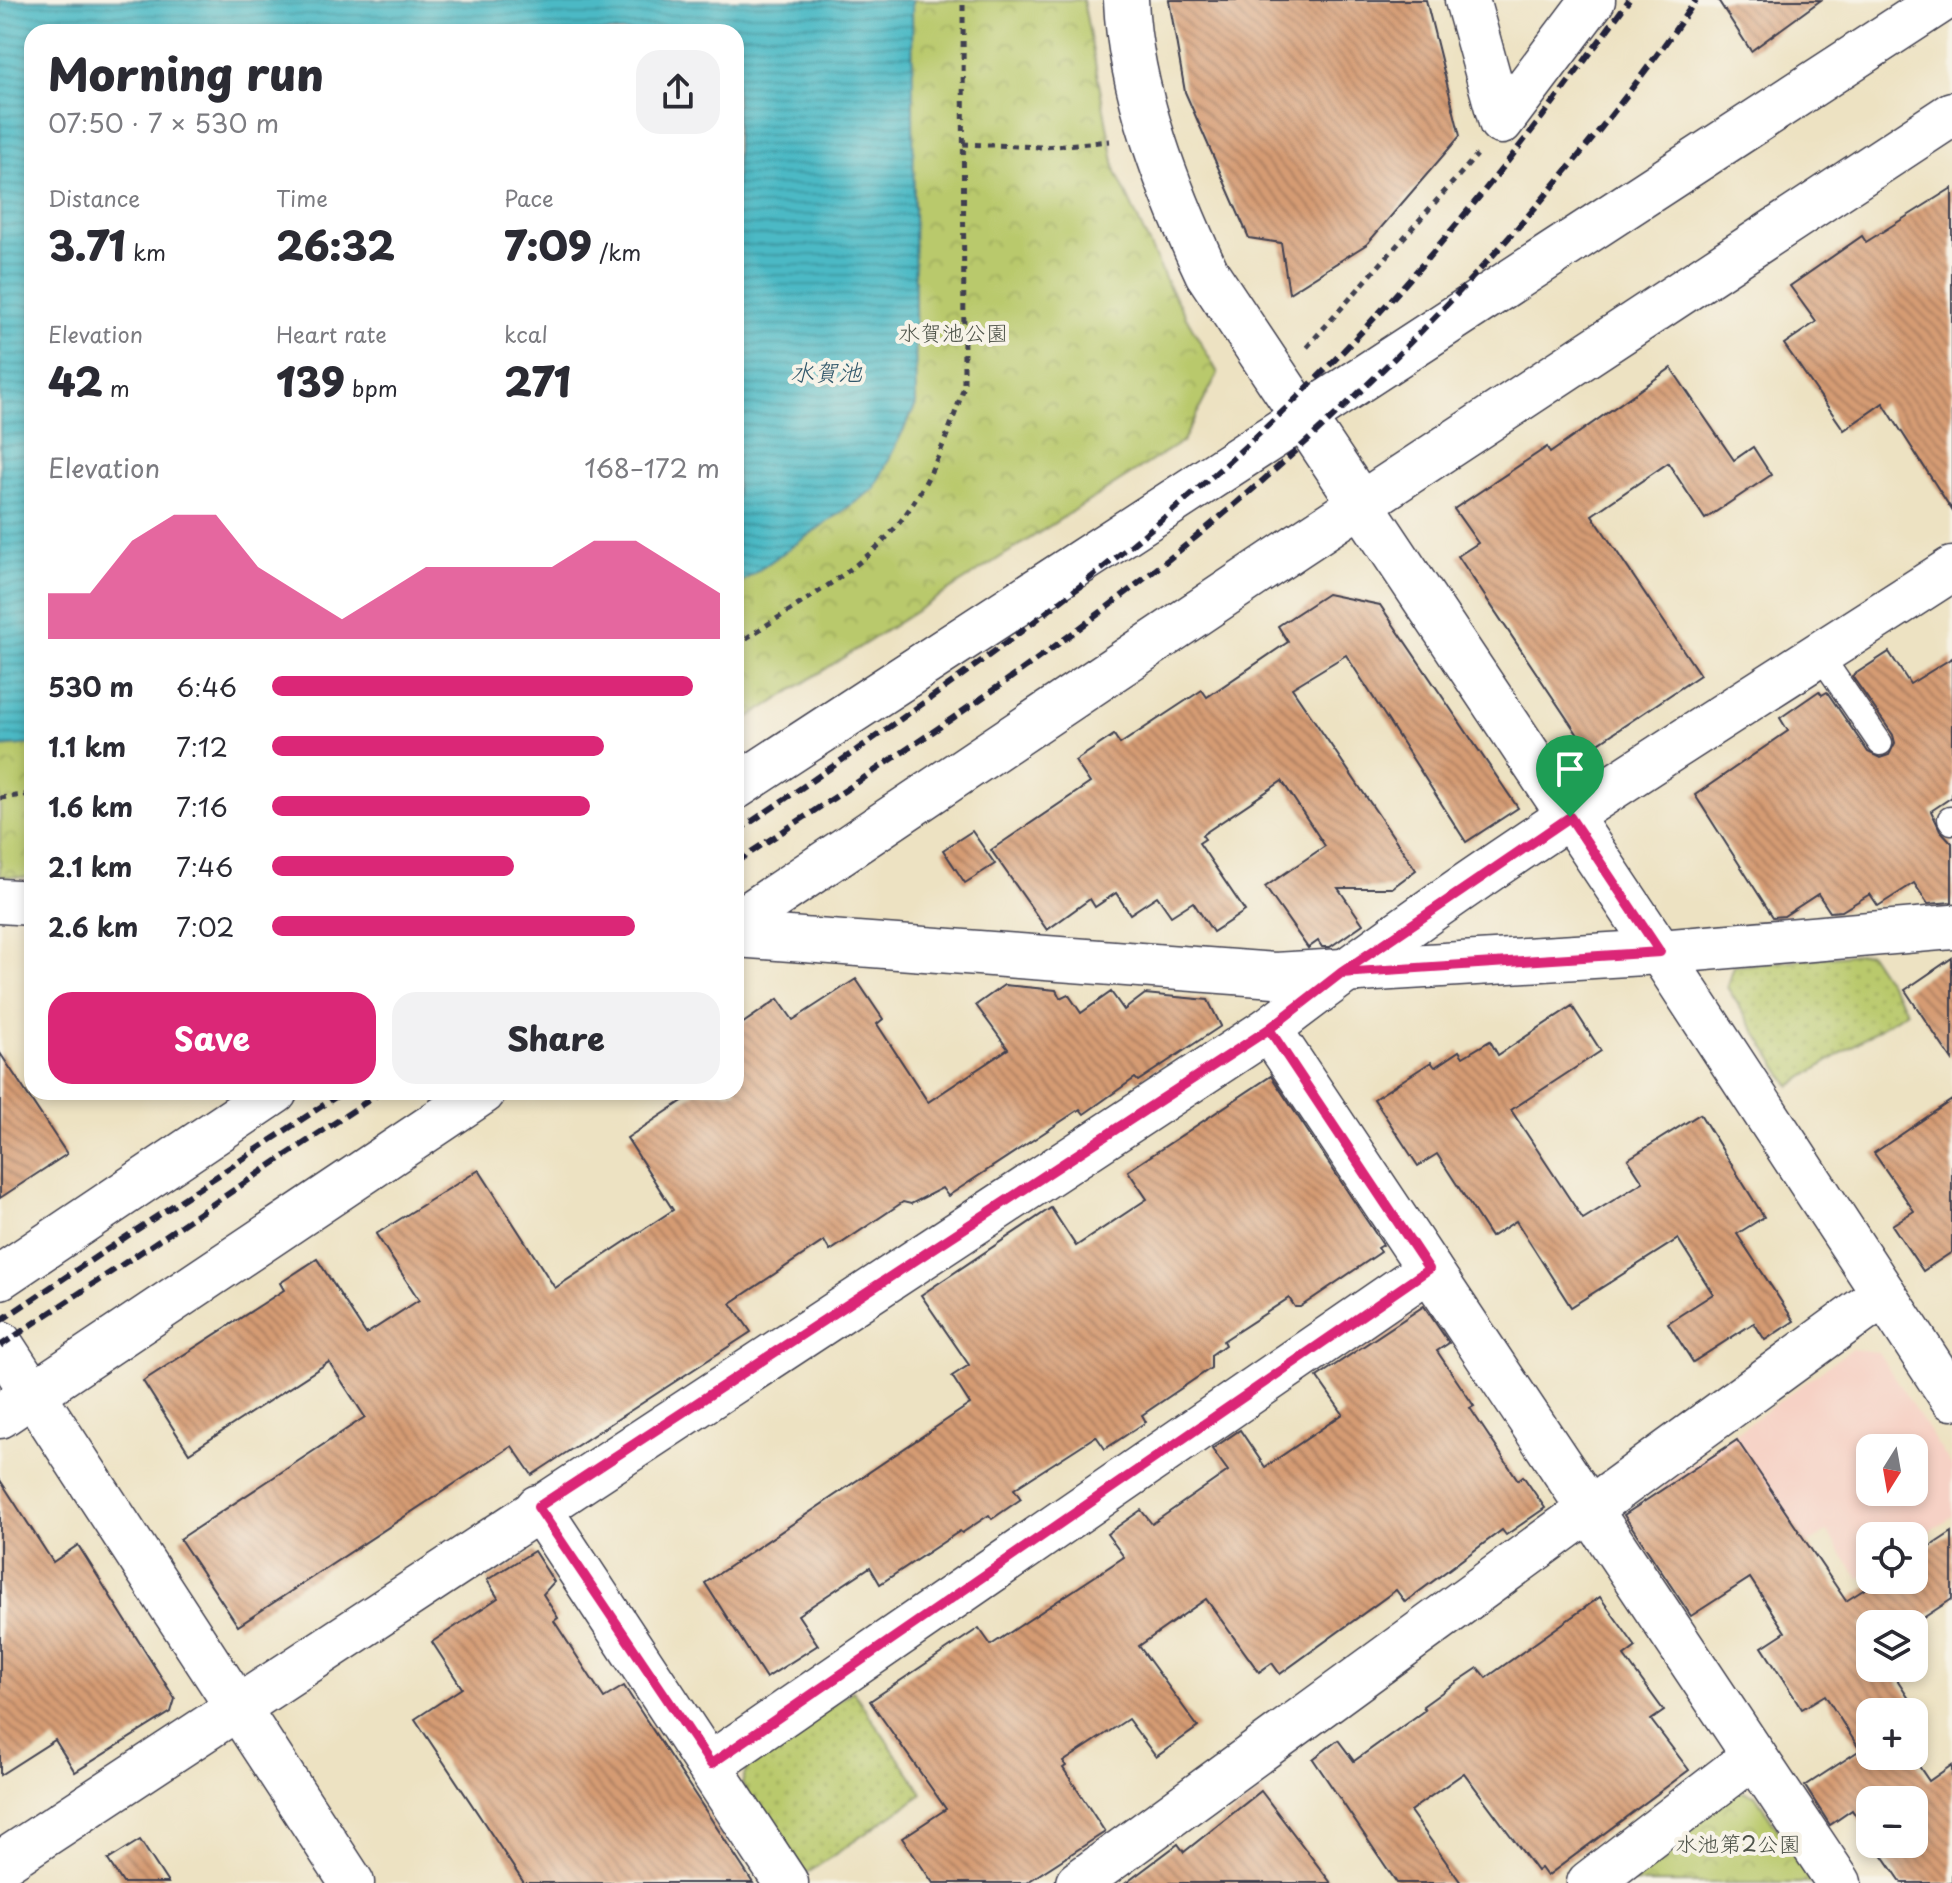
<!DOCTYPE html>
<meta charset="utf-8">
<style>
:root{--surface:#fff;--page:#f2f2f3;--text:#2b2b33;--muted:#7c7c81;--accent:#db2777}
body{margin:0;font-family:"Playpen Sans","Klee One",sans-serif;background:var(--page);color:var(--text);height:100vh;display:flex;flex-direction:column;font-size:30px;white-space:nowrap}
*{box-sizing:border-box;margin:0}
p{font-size:26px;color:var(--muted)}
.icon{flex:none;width:44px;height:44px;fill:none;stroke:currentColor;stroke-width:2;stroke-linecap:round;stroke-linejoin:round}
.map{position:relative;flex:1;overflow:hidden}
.panel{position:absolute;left:24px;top:24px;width:720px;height:1076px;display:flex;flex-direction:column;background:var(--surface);border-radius:24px;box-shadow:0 4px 12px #0003}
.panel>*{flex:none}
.needle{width:52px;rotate:191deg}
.controls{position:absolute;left:1856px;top:1434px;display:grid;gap:16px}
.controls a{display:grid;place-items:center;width:72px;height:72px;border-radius:16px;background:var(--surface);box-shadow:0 4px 12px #0003;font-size:40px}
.pin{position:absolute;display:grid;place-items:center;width:68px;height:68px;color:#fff;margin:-82px -34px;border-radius:50% 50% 50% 0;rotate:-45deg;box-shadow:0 0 8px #0007}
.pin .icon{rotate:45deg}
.round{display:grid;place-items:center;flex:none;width:84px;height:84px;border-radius:24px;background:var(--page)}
.headline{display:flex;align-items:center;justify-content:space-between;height:136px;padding:0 24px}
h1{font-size:44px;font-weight:800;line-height:60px}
.metrics{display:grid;grid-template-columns:repeat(3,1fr);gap:12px;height:136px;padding:8px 24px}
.metrics div{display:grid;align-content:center}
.metrics b{font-size:40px;font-weight:800}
.metrics small{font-size:22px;font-weight:400}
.metrics p{font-size:22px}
.chart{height:224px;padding:16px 24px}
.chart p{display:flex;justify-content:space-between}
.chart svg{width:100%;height:144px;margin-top:8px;fill:var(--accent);opacity:.7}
.primary-button{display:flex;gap:16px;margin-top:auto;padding:16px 24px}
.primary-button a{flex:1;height:92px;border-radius:24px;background:var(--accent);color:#fff;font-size:32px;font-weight:800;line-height:92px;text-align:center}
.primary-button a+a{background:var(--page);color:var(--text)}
ul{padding:0 24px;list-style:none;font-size:26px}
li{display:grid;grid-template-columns:128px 96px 1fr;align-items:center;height:60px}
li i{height:20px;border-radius:10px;background:var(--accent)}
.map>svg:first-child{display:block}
.built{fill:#f6d1c5;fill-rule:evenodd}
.grass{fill:url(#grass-dots);stroke:#6e7654;stroke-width:2}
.park{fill:url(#park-crowns);stroke:#6e7654;stroke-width:2}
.water{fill:url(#water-rules);stroke:#366e80;stroke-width:2}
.building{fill:url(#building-back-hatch)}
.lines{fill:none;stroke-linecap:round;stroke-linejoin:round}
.service-casing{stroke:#403f4f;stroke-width:27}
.minor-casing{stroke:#403f4f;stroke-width:47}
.tertiary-casing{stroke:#403f4f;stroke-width:47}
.path{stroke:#403f4f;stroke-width:5;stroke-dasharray:6 6;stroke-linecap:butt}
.service{stroke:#fff;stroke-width:24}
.minor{stroke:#fff;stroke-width:44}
.tertiary{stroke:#fff;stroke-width:44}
.rail{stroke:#22223b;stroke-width:6;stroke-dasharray:12 6;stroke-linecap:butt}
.route-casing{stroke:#fff;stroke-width:16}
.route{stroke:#db2777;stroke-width:10}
.labels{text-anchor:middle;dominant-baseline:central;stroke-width:8;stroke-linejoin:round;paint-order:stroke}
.park-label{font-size:22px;fill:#4f544a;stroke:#f7f3e8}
.water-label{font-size:24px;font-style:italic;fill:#30576b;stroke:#f7f3e8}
</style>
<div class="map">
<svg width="1952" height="1883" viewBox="0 0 1952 1883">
<defs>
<pattern id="grass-dots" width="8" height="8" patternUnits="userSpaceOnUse" patternTransform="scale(2)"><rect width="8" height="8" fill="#b9c96c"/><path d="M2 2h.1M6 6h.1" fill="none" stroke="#9fac5e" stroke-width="1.8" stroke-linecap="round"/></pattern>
<pattern id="park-crowns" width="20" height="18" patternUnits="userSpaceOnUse" patternTransform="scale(2)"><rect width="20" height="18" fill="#b9c96c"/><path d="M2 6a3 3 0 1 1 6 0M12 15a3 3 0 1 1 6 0" fill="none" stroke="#9fac5e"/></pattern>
<pattern id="water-rules" width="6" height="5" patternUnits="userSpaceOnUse" patternTransform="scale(2)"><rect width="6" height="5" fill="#4bb9c5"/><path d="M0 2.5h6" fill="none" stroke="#3e96a1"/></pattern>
<pattern id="building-back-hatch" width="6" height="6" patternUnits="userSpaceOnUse" patternTransform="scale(2)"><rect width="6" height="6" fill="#d59b73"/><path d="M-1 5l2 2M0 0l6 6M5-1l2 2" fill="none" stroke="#ac7e60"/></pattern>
</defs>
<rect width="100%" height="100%" fill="#f7f3e8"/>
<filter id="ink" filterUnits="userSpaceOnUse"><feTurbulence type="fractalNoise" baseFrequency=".0125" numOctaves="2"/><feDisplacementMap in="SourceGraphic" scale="16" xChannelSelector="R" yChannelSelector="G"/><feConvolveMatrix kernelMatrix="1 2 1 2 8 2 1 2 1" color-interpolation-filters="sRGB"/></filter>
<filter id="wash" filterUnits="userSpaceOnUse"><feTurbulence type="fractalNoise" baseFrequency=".006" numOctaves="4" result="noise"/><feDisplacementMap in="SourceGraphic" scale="32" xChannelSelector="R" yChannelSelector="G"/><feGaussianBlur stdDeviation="1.8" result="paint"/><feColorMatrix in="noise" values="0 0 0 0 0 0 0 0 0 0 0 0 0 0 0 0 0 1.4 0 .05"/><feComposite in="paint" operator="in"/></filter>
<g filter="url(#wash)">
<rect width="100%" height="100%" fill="#ede2c2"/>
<!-- built -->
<path class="built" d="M1851,1349l27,3 74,115v49l-38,26v-6h-44v36l-11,7 -32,-47 -99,60 -69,-103zM1870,1448h44v44h-44z"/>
<!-- grass -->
<g class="grass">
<polygon points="1869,953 1907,1011 1790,1086 1727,987 1734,966"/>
<polygon points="853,1691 923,1794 803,1876 742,1784 747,1765"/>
</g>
<!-- park -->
<g class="park">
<polygon points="0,0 1083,0 1116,172 1169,287 1218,373 1183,441 736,726 736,32 32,32 32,878 0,876"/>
<polygon points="1738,1791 1755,1795 1813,1883 1618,1883"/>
</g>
<!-- water -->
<polygon class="water" points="0,0 912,0 916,405 874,489 736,586 736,32 32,32 32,744 0,747"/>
<g id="blocks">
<!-- building -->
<g class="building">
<polygon points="1169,0 1426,0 1460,136 1367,244 1289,293 1281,243 1249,238 1185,92"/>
<polygon points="1718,0 1821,0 1751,51"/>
<polygon points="1952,188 1952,510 1883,403 1844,430 1784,344 1816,322 1790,286 1862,236 1866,242"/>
<polygon points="1671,368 1734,460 1753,447 1771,475 1705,519 1668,463 1592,515 1700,675 1588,750 1458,556 1478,543 1454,509 1547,447 1550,453"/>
<polygon points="1327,594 1380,605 1518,808 1466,842 1346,655 1292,688 1416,870 1392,888 1338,888 1363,924 1330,947 1322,947 1318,941 1308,948 1265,887 1325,846 1282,781 1202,835 1205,839 1199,843 1245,911 1213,932 1193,902 1171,916 1157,896 1130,914 1116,893 1095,907 1090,899 1047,930 991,850 1090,783 1075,761 1114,735 1120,744 1202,690 1207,697 1288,642 1278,626"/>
<polygon points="1889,652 1910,684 1952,658 1952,797 1931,811 1940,830 1952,843 1952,902 1928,904 1914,883 1878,906 1870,894 1842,911 1830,912 1818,894 1784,916 1773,917 1695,795 1788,731 1780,718 1819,691 1822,695 1827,692 1868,752 1880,758 1889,755 1895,743 1893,735 1852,676"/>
<polygon points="972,831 995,864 965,883 943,850"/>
<polygon points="1952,958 1952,1060 1905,990"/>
<polygon points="856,979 883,1019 877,1024 928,1102 1008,1049 976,1005 1004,985 1056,990 1060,998 1068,994 1081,1013 1111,992 1124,1010 1145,994 1208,1000 1221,1026 1138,1081 1135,1078 1084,1114 1080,1109 948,1196 942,1188 911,1204 903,1202 830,1251 824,1241 731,1303 751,1332 532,1475 512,1446 238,1626 180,1539 365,1417 329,1362 189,1453 143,1381 284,1290 280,1283 317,1259 366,1334 419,1300 376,1234 479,1170 555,1288 673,1210 627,1138 696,1092 736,1092 736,1028 778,999 793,1020"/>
<polygon points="1572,1006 1601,1051 1511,1110 1583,1219 1643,1182 1628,1159 1700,1114 1764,1217 1737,1234 1794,1321 1765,1340 1754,1323 1693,1362 1668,1323 1713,1294 1678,1239 1571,1307 1516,1221 1491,1237 1437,1154 1418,1166 1374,1099 1431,1062 1435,1067 1459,1051 1463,1057 1490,1041 1498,1055"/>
<polygon points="0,1053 67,1154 0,1198"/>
<polygon points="1271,1076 1383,1245 1378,1248 1381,1252 1300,1307 1295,1307 1289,1298 1223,1341 1225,1345 1211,1355 1211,1368 1142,1415 1146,1422 1105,1449 1096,1436 1014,1489 1021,1499 992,1519 989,1515 962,1533 960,1531 880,1584 870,1567 798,1615 818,1645 766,1678 705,1583 970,1404 952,1376 969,1365 921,1295 1051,1208 1076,1246 1147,1199 1128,1171"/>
<polygon points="1952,1100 1952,1252 1923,1271 1892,1225 1914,1211 1874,1153"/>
<polygon points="1424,1306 1449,1343 1437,1351 1474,1406 1470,1408 1518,1480 1523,1476 1545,1508 1506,1535 1502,1530 1405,1602 1396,1590 1280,1674 1272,1663 1259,1672 1206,1599 1139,1646 1198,1727 1156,1757 1128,1719 1063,1762 1066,1766 1063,1768 1105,1832 1026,1883 933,1883 902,1838 946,1809 870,1701 979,1628 991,1645 1124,1557 1107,1534 1141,1510 1152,1524 1228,1471 1212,1449 1240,1430 1265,1467 1343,1414 1317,1377"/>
<polygon points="1737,1440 1846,1601 1879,1580 1914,1580 1914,1557 1952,1532 1952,1599 1914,1624 1861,1624 1870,1638 1870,1668 1889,1668 1911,1702 1895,1712 1870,1712 1870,1756 1912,1756 1929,1781 1952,1765 1952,1883 1902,1883 1875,1844 1914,1844 1914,1800 1870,1800 1870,1837 1852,1810 1830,1825 1805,1786 1860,1750 1825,1695 1802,1709 1762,1647 1785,1632 1750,1578 1691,1616 1624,1515"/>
<polygon points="0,1480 53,1562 78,1545 175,1699 171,1712 75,1772 55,1740 0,1775"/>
<polygon points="534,1551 554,1582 543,1594 558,1618 554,1621 604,1698 624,1686 753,1883 524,1883 415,1719 462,1688 432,1642 498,1598 487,1580"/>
<polygon points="1600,1597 1636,1647 1624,1656 1664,1711 1651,1720 1689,1770 1547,1876 1541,1868 1537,1871 1464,1773 1410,1811 1461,1883 1397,1883 1313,1759 1338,1740 1354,1761 1425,1710 1423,1706 1448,1688 1478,1668 1486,1678"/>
<polygon points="1261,1791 1331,1883 1126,1883 1178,1844 1184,1852"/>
<polygon points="140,1840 168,1883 123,1883 108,1860"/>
</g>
</g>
</g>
<g filter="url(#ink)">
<use href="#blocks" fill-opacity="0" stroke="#403f4f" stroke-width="2"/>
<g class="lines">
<defs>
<g id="service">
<polyline points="1820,655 1880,743"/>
<polyline points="1950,819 1952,822"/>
</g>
<g id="minor">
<polyline points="1467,0 1501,122 1593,0"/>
<polyline points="0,901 32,903"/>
<polyline points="736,935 1275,975 1660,952 1952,927"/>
<polyline points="1269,1029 1839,1883"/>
<polyline points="538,1507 786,1883"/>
<polyline points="711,1764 1429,1269"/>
<path d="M0,1864l1269,-835c217,-168 453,-311 683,-460"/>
<polyline points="1078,1883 1884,1294"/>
<polyline points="1589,1883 1754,1756"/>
</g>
<g id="tertiary">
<path d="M1126,0c4,92 42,190 81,273l453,679 292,446"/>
<polyline points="736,787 1942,0"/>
<polyline points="736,923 1297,546 1952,114"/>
<polyline points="0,1277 275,1092"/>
<polyline points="0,1343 352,1883"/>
<polyline points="0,1416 483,1092"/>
</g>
</defs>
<!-- service casing -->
<use href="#service" class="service-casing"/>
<!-- minor casing -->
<use href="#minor" class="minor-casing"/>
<!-- tertiary casing -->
<use href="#tertiary" class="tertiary-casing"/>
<!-- path -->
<g class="path">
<polyline points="963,144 1044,147 1110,141"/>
<polyline points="1307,347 1477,155"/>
<path d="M736,645c43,-29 92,-56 132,-90 51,-42 76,-107 96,-168l-1,-387"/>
<polyline points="0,798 32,794"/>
</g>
<!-- service -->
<use href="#service" class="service"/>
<!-- minor -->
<use href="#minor" class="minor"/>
<!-- tertiary -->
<use href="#tertiary" class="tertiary"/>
<!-- rail -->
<g class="rail">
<path d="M736,832c182,-122 364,-250 525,-400 140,-130 257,-278 368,-432"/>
<path d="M736,862c122,-80 244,-159 361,-247 229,-173 436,-379 599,-615"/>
<polyline points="0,1321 343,1092"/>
<polyline points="0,1346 381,1092"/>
</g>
</g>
</g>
<g class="lines" filter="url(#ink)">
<defs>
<polyline id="route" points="1570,817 1341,973 1269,1029 538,1507 711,1764 1429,1269 1269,1029 1341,973 1660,952 1570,817"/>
</defs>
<!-- route casing -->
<use href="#route" class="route-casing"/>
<!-- route -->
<use href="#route" class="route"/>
</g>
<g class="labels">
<!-- park labels -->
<g class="park-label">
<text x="953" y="331">水賀池公園</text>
<text x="1738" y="1842">水池第2公園</text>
</g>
<!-- water labels -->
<g class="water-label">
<text x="826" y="371">水賀池</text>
</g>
</g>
</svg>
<div class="controls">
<a><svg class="needle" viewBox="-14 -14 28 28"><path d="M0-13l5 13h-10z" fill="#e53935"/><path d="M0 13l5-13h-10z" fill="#7c7c81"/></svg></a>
<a><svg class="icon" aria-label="locate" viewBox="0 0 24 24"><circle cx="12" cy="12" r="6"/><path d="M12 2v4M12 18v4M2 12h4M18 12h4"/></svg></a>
<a><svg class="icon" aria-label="layers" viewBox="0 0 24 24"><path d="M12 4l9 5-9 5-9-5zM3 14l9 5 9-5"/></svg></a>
<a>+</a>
<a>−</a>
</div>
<div class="pin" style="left:1570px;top:817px;background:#1e9e55"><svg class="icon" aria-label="arrive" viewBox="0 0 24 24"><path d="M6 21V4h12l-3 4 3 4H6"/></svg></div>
<section class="panel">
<div class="headline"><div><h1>Morning run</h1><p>07:50 · 7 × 530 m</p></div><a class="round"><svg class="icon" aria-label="share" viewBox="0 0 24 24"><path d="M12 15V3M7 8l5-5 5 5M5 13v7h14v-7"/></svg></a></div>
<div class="metrics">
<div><p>Distance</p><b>3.71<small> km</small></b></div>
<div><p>Time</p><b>26:32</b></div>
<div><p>Pace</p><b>7:09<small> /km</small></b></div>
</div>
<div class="metrics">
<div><p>Elevation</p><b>42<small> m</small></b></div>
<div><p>Heart rate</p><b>139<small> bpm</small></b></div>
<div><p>kcal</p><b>271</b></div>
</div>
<div class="chart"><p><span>Elevation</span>168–172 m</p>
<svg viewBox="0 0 160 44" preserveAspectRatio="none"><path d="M0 44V30L10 30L20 14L30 6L40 6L50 22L60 30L70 38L80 30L90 22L100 22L110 22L120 22L130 14L140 14L150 22L160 30V44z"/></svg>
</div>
<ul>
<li><b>530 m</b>6:46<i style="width:94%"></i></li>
<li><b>1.1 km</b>7:12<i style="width:74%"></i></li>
<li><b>1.6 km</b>7:16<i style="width:71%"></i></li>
<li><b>2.1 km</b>7:46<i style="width:54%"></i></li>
<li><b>2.6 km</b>7:02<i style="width:81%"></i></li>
</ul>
<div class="primary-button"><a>Save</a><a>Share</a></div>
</section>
</div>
